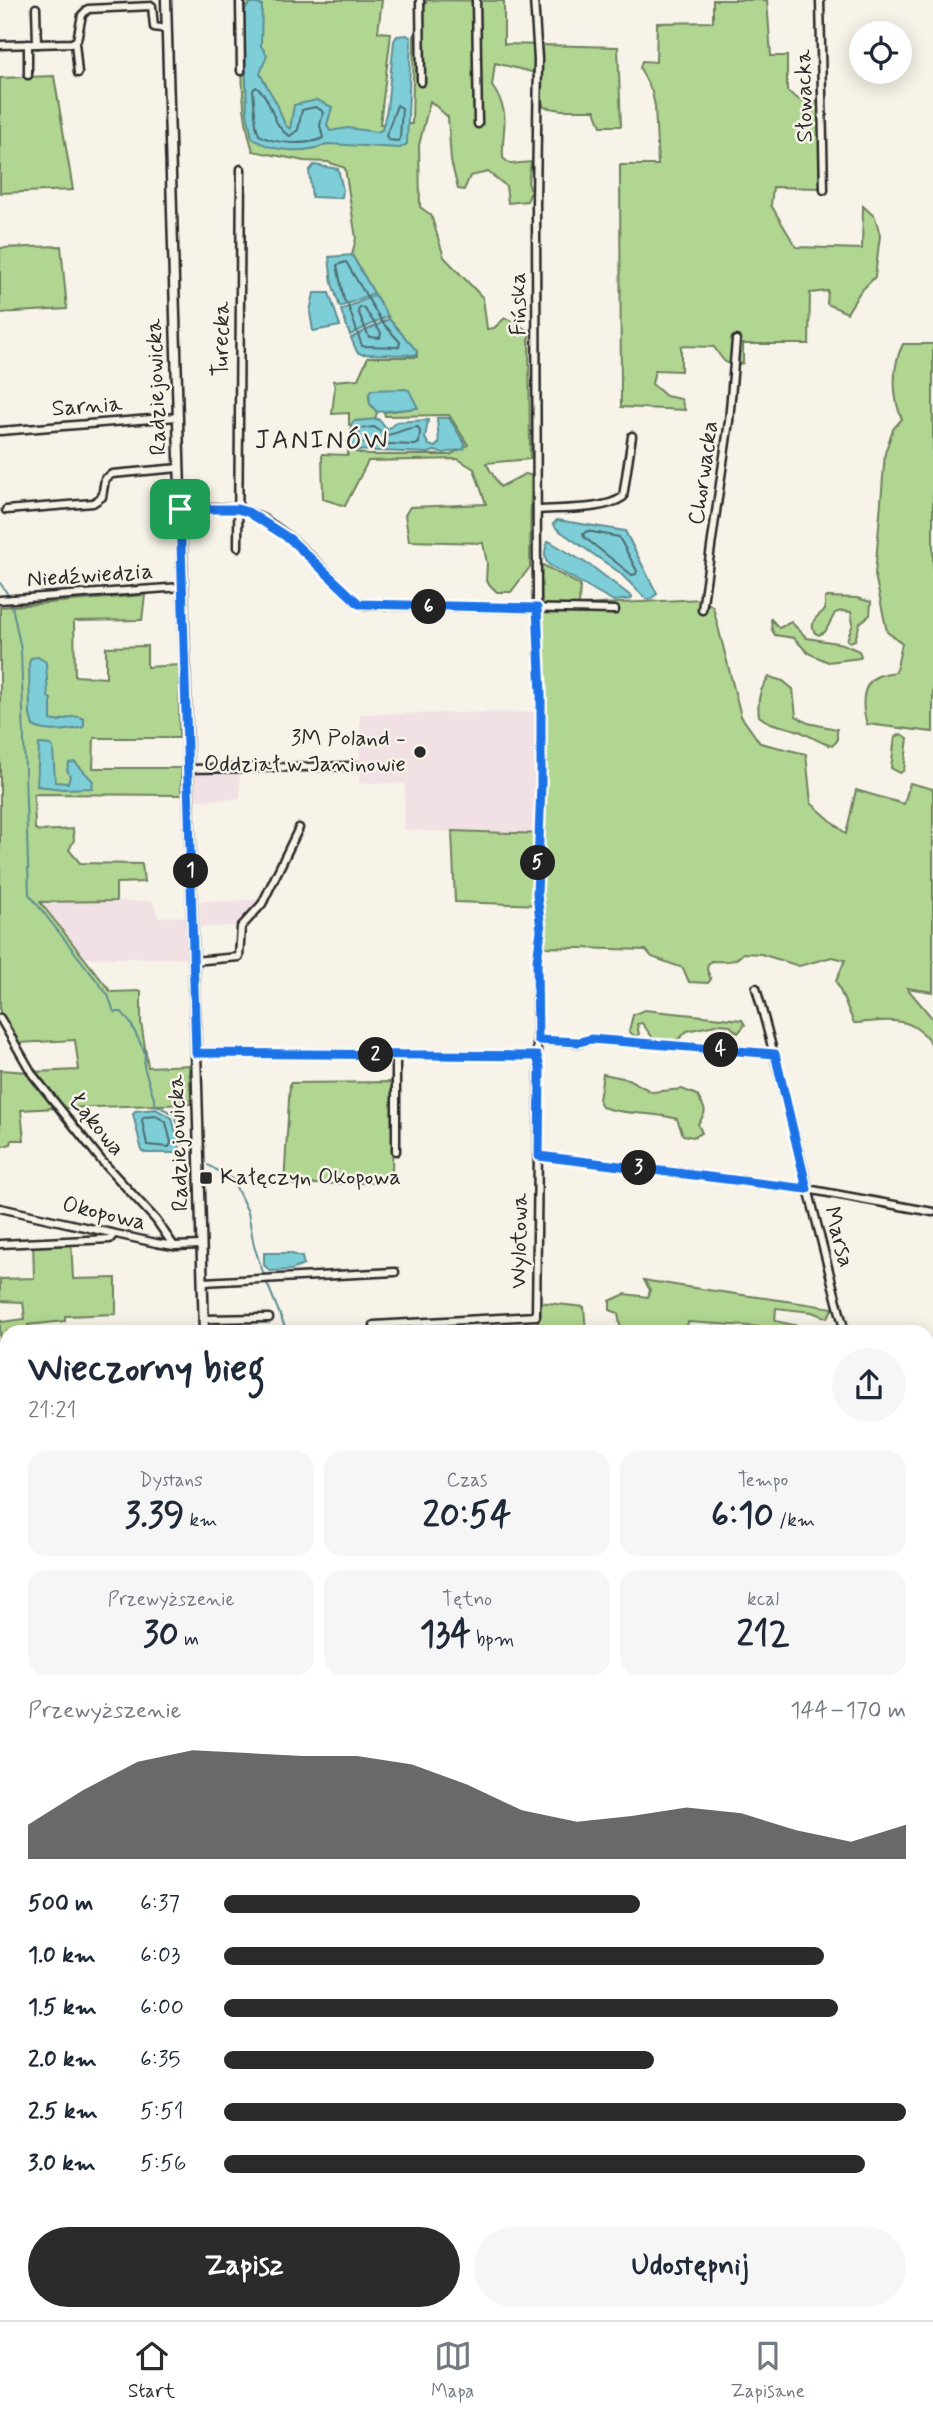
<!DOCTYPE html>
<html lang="pl">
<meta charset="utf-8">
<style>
:root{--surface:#fff;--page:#f6f6f7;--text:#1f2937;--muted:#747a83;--line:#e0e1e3;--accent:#2b2b2b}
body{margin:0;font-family:Mynerve,sans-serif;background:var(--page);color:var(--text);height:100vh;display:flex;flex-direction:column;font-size:26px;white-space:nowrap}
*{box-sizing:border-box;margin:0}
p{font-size:23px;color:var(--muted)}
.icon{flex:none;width:38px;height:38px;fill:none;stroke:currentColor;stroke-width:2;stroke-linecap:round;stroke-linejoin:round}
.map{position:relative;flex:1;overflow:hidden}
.panel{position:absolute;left:0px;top:1325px;width:934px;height:996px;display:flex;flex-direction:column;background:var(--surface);border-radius:21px 21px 0 0;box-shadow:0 4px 18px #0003}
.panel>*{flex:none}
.tools{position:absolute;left:849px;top:21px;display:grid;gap:14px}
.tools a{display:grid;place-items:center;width:63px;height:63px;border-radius:50%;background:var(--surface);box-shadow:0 4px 18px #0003;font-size:35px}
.pin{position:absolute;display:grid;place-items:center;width:60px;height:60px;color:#fff;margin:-30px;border-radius:14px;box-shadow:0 4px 10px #0006}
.km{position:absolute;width:35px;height:35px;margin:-18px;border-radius:50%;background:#222;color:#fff;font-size:19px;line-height:35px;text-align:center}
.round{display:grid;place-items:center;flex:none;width:74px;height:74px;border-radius:37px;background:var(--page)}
.headline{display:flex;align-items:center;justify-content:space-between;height:119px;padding:0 28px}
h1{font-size:38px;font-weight:800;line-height:52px}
.figures{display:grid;grid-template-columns:repeat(3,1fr);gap:10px;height:119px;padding:7px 28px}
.figures div{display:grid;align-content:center;border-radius:18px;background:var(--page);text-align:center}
.figures b{font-size:35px;font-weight:800}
.figures small{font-size:19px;font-weight:400}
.figures p{font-size:19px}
.chart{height:196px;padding:14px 28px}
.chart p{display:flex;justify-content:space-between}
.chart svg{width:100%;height:126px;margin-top:7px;fill:var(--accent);opacity:.7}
.action{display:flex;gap:14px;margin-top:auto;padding:14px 28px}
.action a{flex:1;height:80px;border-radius:42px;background:var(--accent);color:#fff;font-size:28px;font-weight:800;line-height:80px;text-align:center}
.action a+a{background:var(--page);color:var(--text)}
ul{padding:0 28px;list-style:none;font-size:23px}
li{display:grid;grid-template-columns:112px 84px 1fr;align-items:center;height:52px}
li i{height:18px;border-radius:9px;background:var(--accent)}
.menu{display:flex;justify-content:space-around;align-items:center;height:98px;border-top:2px solid var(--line);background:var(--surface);font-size:19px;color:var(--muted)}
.menu a{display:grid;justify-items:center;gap:4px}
.menu .on{color:var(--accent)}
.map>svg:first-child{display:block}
.built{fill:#f1e1e4}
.green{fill:#b1d691;stroke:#6e805e;stroke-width:2}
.water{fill:#7eced8;stroke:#5d8d93;stroke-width:2}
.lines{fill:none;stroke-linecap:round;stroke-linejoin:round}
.shore{stroke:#4c6c70;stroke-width:2}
.stream{stroke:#5d8d93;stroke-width:2}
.minor-casing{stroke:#2b2b2b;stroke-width:11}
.major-casing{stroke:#2b2b2b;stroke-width:13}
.minor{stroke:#f7f3e8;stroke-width:6}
.major{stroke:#f7f3e8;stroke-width:8}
.route-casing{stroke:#fff;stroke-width:14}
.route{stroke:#1a73e8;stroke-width:9}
.poi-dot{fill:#2b2b2b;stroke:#f7f3e8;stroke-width:2.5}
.labels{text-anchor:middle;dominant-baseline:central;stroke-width:5;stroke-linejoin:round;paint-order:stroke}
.street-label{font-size:23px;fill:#2b2b2b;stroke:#f7f3e8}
.poi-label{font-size:23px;fill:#2b2b2b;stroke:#f7f3e8;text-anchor:end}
.quarter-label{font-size:26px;letter-spacing:2px;fill:#2b2b2b;stroke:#f7f3e8}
</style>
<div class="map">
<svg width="933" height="2320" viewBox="0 0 933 2320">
<rect width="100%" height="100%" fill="#f7f3e8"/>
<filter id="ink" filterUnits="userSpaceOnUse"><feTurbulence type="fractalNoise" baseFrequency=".0143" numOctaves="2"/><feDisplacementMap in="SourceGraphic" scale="14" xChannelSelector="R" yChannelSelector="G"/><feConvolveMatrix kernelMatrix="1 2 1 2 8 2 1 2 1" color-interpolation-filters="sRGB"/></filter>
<g filter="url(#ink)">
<!-- built -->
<g class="built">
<polygon points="542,712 543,835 404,830 405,784 359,783 360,714"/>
<polygon points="240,772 240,799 195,800 194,777 198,773"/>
<polygon points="261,900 239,926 200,927 200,901"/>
<polygon points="153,901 158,917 188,916 189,958 84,958 40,902"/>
<polygon points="0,1984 7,1993 7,2204 0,2204"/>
<polygon points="110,2314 278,2314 276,2320 109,2320"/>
<polygon points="286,2314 375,2314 381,2320 288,2320"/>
</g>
<!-- green -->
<g class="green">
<path d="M274,0h108l-4,32 13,1 -11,91h32l2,-89 13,-35 77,1v43l114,3 3,79h-20l-6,-16h-33l-18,-3 -12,-35 -37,-9 -3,23c21,30 9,41 11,72l7,6 21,-2 -3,20 3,10 -4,9 -19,2 -2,-17 -18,-14 -18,4 -6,14 -6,-1 -7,-28 -3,-44 -18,-16 -11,44 1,62 11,8 13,42 39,41 4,31 7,-1 11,-10 12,5 12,9 1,127 -44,4 14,24 25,-13 6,1 -1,92 -19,25h-14l-11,-11 1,-18 -4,-20 -74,-2 -4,-26 5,-8 76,-3 -12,-35 -16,-10 -90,2 -23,45 -22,-7 -1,-45 26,1v-5l20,5h82l18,-10 -19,-30 -64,1 -1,-4 34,-4 -47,-18c-5,8 0,15 6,22l-2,8 -21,1 -3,4h-2v-12l-17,1 3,-28 -2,-5 25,-2 10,-22h49v-5l-28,-33 -37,-64 4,-17 -11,-70 -17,-6 -24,-1 -51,-10c-15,-45 -10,-95 -9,-142l2,-7z"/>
<path d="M713,0h54l4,56h16v35l14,10 19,1v86l-47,-1 -2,18 25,42 66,2 1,-43 12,11 5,18 -5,42 -15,15 -13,21 -20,-9 1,-13 -18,2 -1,51h-66v19c-18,5 -19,-2 -29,-16l-33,-1v25l-26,-1 -3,14 14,12 15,3 4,11 -64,-3 -1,-242h38l-3,-59 -3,-14 -12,-24 2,-7 14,1 1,-39 56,-1z"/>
<polygon points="54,76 73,190 0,193 0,78"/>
<polygon points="61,246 67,309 0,313 0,248"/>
<path d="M903,344h30v388l-66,-8c-5,-15 -7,-40 11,-48 5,-2 13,-3 18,-4l6,-29 -15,-11 -12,-57 10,-122 8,-24 9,-10c-10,-22 -10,-54 1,-75z"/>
<path d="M541,564l39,21 -1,20 124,-6 10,8 28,109 19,27 46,11 5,49 35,31 10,-44 48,14 6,-21 23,6v203l-26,-4 26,31v27c-21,-33 -45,-25 -79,-23l-18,-42 9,-21 -13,-3 -33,9 -38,-12 -18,-1c-9,11 -19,8 -32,8 -7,6 -3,11 0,18l-3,4 -19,-1 -6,-14 -31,-11 -6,-7 -101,-3 -2,-42 -88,-3 -3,-71 91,3z"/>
<polygon points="145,595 142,620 74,621 75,676 106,678 106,647 147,646 147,667 179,665 179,738 94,738 93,768 181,768 181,795 34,794 35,829 40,831 73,829 74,840 69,850 80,863 142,864 144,882 116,883 116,901 40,902 111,992 141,991 141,1022 148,1067 189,1065 191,1104 62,1108 33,1072 79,1070 75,1040 18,1043 0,1012 0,607"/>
<path d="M827,597l30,1 14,4 -1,13 -10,8 -5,17 -5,2 -3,-2 6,-16 -2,-12 -10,-1 -6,2 -10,19 -6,3 -4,-2c-6,-11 1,-16 10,-23v-11z"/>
<polygon points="771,619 779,628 791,622 807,638 843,644 859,651 861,656 860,658 828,662 808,653 794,638 775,635 772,630"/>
<path d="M769,677l14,4 10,8 3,27 12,7 29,6v12l-5,5c-13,-3 -24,-12 -36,-16 -14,-5 -25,-4 -37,-14 -2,-14 1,-28 10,-39z"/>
<polygon points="901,734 908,738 904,770 900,773 891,768 895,737"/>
<polygon points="644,1010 742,1020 745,1025 738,1033 729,1025 720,1024 687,1031 679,1039 672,1042 653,1038 642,1023 637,1024 639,1034 635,1037 629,1031 633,1015"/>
<polygon points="0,1070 29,1072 56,1108 21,1110 24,1140 12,1140 11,1144 0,1147"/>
<path d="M603,1074l25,5 24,13 30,-3 15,6c9,16 11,15 1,29l4,9 -9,4 -10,-2 -6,-16c-24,-8 -51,-3 -75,-12l-3,-7z"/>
<polygon points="393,1082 392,1182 284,1185 290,1083"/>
<polygon points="71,1239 73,1279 116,1278 116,1314 65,1316 65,1321 28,1325 28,1332 7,1332 7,1342 0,1343 0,1319 2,1322 25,1319 23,1302 0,1301 0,1279 34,1278 33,1241"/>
<path d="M644,1280c63,11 126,18 189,28l-6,10 -15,-6 -36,-4 -1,13 29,6 1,5h-31l-11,-5 -75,-5 -3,10h-64l-3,-19 -8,-3v-9l15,-7 23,3 2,-7z"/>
<polygon points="538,1302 584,1307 586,1332 538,1332"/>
<rect x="0" y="1441" width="7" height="247"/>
<polygon points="0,1791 7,1791 7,1954 0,1953"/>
<polygon points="626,2314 925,2314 927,2320 613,2320"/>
</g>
<!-- water -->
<g class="water">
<path d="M250,3l12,2 -1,41 6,9 -7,19 17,30 8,21 5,4 4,-24 23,-5 15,7 -5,18 3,6 18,-3 29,4 5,-2 5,-21 7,-68 3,-5 10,-1 4,3 -4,106 -7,4 -73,-4c-22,10 -55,8 -75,-6l-5,-26 -3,-94 1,-8z"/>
<polygon points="314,165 338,169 343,190 342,197 336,198 312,197 309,171"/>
<polygon points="352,255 374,293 340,307 332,283 329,257"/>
<polygon points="314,293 329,293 340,326 313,331 310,312"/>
<polygon points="375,295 388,316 350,335 341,310"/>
<polygon points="389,319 417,351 416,355 361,354 357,352 351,338"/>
<polygon points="405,389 409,390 418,408 377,412 370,404 369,394 371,390"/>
<polygon points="437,418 449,418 465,444 464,449 444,453 434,451 429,453 351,450 351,425 354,421 378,419 386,428 390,428 396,422 428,420 425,438 429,445 435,447 439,443"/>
<polygon points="557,520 625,531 657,594 649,600 644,597 619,572 557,529 553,524"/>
<path d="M549,541l45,27 38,29 -1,2 -17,2 -65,-36c-6,-7 -4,-14 -2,-22z"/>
<path d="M38,657l8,5 2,35 3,2v21c12,5 20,-9 33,-1v7l-3,2c-16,2 -33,6 -48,-2l-3,-11 -1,-52 2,-5z"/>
<polygon points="39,744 51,745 53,748 55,782 68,783 70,776 67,770 69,763 75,762 93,781 92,788 64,789 37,786"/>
<polygon points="156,1109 172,1118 181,1153 146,1153 142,1151 133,1114 135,1111"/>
<polygon points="264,1253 289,1253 302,1257 304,1265 291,1270 270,1271 264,1265"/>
</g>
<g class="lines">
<!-- shore -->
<g class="shore">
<path d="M256,87c17,11 15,40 34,49l8,-6 4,-20 13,-3 6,3 2,3 -3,12 3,13c-16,8 -49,6 -64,-3l-3,-10 -3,-35z"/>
<polygon points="397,105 402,108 400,138 398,141 389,140 386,136"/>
<polygon points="346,262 382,322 400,342 399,347 362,346 348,305 344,300 337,265"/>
<polygon points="360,307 364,308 381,333 380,338 369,337 358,311"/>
<path d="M374,427l12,8c12,-1 17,-7 32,-8l2,4 -1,12 -4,2 -56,-2v-14z"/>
<polygon points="587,531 619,537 637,571 636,574 632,575 584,537 583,534"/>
<polygon points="156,1116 166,1122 171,1143 169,1147 147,1145 142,1120 144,1117"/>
</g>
<!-- stream -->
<g class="stream">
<polyline points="0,583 7,593"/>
<polyline points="12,606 21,649 29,894 108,995 114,1012 122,1012 131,1024 145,1053 144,1067 156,1105 175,1115 182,1142 187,1153"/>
<polyline points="208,1165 232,1179 248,1212 254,1246 264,1275"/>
<polyline points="267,1283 287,1332"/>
<polyline points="0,1950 6,1969"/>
<polyline points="6,1974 7,1981"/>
<polyline points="5,2320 7,2314"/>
<polyline points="589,2320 602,2314"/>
<polyline points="871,2320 874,2314"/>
</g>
<defs>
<g id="minor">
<polyline points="240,0 241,71"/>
<polyline points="420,0 421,82"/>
<polyline points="476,0 478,124"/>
<polyline points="820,0 824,190"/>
<polyline points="36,8 37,44"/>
<polyline points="75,42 78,73"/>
<polyline points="28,44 28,75"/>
<polyline points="0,45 72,43 77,40 82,15 88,9 152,6 154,27 167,29"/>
<polyline points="0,431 177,417"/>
<path d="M180,509c20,-1 47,-4 66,2 40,14 80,62 110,91l7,3 252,5"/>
<polyline points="6,510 93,503 102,497 105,479 112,474 179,468"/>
<path d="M537,510c24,-2 66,1 86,-13l9,-61"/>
<polyline points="238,547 241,169"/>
<polyline points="0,600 182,587"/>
<polyline points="702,610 729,421 736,340"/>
<polyline points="187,769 357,766"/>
<polyline points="193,961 239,957 241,927 262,904 299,828"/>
<path d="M756,988c32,114 58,229 89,344"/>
<polyline points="0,1018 33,1075 101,1160 156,1220 174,1246"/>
<polyline points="538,1040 579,1043 591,1039 775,1054"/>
<polyline points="196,1053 537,1056"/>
<polyline points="396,1151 396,1055"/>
<polyline points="539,1156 807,1189 933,1212"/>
<polyline points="0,1208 156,1243 174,1246 201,1245"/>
<polyline points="0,1244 110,1239 114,1234"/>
<polyline points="203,1282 395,1272"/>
<polyline points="204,1319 269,1318"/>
<polyline points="374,1325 536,1316 539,1068 537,1056 537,961 541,930 537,894 541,784 541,695 537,608 536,202 538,59 534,0"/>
<polyline points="0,1368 7,1368"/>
<polyline points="0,1419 7,1418"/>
<polyline points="928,1633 933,1654"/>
<polyline points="0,1745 7,1745"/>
<polyline points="0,1972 7,1972"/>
<polyline points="106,2320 107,2314"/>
</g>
<g id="major">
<polyline points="166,0 204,1332"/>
<polyline points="928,2162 933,2159"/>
<polyline points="928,2282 933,2299"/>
<polyline points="600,2320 613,2314"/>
</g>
</defs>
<!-- minor casing -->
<use href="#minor" class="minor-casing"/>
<!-- major casing -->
<use href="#major" class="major-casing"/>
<!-- minor -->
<use href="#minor" class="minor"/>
<!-- major -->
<use href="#major" class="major"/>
</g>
</g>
<g class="lines" filter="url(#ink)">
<defs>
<polygon id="route" points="180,509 237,509 248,512 290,539 359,604 537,608 541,695 541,784 537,894 541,930 537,961 538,1040 579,1042 591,1039 775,1054 807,1189 539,1156 540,1068 537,1056 196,1053"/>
</defs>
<!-- route casing -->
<use href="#route" class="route-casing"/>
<!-- route -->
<use href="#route" class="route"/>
</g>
<!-- markers -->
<g class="poi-dot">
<circle cx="420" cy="752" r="7"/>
<rect x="199" y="1171" width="14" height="14" rx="3.5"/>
</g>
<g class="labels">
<!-- street labels -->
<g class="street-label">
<text transform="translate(805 96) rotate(-91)">Słowacka</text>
<text transform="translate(519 304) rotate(-90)">Fińska</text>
<text transform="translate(222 339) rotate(-89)">Turecka</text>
<text transform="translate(157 387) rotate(-92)">Radziejowicka</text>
<text transform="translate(87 407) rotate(-4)">Sarnia</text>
<text transform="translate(704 473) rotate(-82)">Chorwacka</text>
<text transform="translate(90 576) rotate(-4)">Niedźwiedzia</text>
<text transform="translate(96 1125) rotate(51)">Łąkowa</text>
<text transform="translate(179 1143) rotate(-92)">Radziejowicka</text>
<text transform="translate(104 1214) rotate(13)">Okopowa</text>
<text transform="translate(838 1237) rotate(75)">Marsa</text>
<text transform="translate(520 1241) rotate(-89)">Wylotowa</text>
</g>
<!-- poi labels -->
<g class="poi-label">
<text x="406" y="739">3M Poland -<tspan x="406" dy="26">Oddział w Janinowie</tspan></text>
<text x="220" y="1178" text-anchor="start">Kałęczyn Okopowa</text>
</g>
<!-- quarter labels -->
<g class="quarter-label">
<text x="322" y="441">JANINÓW</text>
</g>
</g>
</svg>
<div class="tools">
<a><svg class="icon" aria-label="locate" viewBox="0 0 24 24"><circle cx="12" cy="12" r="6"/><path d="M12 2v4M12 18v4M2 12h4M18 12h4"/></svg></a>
</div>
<div class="pin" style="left:180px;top:509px;background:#1e9e55"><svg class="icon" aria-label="arrive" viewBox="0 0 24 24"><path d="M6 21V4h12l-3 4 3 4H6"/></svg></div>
<b class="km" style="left:191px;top:871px">1</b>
<b class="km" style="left:376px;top:1055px">2</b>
<b class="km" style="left:639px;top:1168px">3</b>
<b class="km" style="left:721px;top:1050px">4</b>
<b class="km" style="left:538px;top:863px">5</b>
<b class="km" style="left:429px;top:607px">6</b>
<section class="panel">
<div class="headline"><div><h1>Wieczorny bieg</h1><p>21:21</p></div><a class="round"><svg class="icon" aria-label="share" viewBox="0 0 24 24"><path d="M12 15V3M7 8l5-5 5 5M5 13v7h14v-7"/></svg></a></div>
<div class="figures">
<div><p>Dystans</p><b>3.39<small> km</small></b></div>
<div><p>Czas</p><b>20:54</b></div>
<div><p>Tempo</p><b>6:10<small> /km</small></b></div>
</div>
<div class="figures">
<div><p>Przewyższenie</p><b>30<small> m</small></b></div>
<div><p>Tętno</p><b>134<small> bpm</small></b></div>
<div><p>kcal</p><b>212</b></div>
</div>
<div class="chart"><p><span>Przewyższenie</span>144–170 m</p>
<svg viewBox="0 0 160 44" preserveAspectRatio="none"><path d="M0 44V32L10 20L20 10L30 6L40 7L50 8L60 8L70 11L80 18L90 27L100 31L110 29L120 26L130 28L140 34L150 38L160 32V44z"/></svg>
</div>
<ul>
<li><b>500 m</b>6:37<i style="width:61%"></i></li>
<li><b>1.0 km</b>6:03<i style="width:88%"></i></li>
<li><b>1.5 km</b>6:00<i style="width:90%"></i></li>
<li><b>2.0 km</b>6:35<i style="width:63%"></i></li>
<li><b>2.5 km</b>5:51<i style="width:100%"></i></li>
<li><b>3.0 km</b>5:56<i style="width:94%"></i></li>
</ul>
<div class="action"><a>Zapisz</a><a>Udostępnij</a></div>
</section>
</div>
<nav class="menu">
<a class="on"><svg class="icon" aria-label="home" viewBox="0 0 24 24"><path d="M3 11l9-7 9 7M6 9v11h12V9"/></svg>Start</a>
<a><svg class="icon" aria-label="map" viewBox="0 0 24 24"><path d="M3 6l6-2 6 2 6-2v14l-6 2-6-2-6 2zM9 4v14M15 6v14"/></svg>Mapa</a>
<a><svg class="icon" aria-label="saved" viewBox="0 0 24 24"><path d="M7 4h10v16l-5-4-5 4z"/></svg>Zapisane</a>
</nav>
